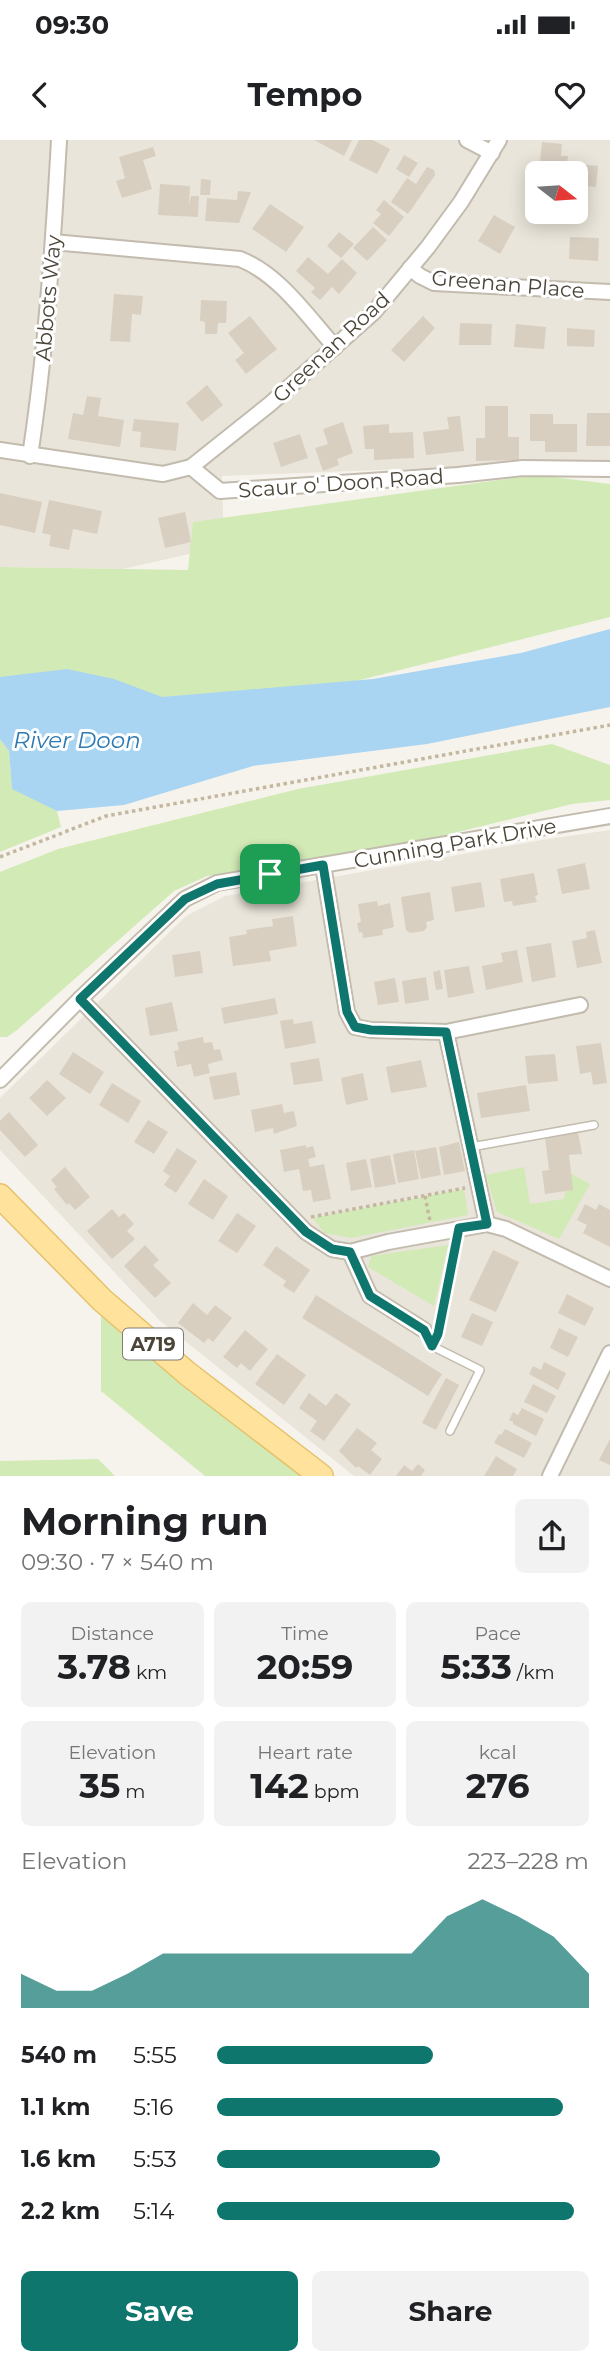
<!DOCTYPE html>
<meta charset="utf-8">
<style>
:root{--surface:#fff;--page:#f2f2f2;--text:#202124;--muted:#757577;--accent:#0f766e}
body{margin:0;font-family:Montserrat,sans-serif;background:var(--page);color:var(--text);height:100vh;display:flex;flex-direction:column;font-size:26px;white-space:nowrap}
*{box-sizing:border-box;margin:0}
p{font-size:23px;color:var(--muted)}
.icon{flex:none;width:38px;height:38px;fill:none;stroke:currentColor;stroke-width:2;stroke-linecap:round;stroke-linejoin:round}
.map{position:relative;height:1336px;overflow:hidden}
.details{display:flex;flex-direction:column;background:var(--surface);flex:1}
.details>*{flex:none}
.needle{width:46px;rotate:107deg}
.controls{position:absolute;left:525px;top:21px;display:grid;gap:14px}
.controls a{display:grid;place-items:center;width:63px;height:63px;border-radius:10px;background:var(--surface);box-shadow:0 4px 18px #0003;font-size:35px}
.pin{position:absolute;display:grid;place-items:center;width:60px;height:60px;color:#fff;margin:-30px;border-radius:14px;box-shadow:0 4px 10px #0006}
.round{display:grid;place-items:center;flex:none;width:74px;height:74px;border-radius:10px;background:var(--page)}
.head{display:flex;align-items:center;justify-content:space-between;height:119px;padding:0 21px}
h1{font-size:38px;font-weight:700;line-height:52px}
.metrics{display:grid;grid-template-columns:repeat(3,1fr);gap:10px;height:119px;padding:7px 21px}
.metrics div{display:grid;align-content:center;border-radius:10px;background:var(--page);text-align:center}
.metrics b{font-size:35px;font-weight:700}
.metrics small{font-size:19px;font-weight:400}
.metrics p{font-size:19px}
.chart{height:196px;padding:14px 21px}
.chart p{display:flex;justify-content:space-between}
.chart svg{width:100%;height:126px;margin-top:7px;fill:var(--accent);opacity:.7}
.action{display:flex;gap:14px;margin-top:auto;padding:14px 21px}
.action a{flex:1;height:80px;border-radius:10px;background:var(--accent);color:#fff;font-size:28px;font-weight:700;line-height:80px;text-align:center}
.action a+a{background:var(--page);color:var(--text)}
ul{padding:0 21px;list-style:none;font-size:23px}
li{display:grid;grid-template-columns:112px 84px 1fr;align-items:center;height:52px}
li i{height:18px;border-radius:9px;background:var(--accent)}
.status{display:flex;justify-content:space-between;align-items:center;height:49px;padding:0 35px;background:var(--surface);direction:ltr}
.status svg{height:19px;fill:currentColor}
header{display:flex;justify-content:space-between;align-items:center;height:91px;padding:0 21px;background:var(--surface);font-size:32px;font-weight:700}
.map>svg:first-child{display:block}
.residential{fill:#eae5da;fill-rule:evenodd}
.green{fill:#d2eab5}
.water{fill:#a9d4f2}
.building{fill:#d8cfc1}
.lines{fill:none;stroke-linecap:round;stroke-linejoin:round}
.service-casing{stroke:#c2bbae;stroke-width:10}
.minor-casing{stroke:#c2bbae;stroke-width:18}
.primary-casing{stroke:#e6c16a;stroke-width:26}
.path{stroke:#c4b79f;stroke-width:3.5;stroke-dasharray:3.5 3.5;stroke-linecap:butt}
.service{stroke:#fff;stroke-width:7}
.minor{stroke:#fff;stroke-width:14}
.primary{stroke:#ffe39c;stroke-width:23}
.route-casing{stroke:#fff;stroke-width:14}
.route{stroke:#0f766e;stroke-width:9}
.labels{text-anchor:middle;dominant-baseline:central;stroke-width:6;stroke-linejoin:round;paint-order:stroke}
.shield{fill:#fff;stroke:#817c74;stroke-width:2}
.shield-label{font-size:19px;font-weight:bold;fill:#4b4439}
.street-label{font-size:21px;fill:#4b4439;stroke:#fff}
.water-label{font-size:23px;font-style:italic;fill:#2e7ab2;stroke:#fff}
</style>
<div class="status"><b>09:30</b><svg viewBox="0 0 49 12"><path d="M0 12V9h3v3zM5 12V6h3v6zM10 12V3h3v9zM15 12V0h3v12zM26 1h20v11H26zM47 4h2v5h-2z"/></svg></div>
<header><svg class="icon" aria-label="back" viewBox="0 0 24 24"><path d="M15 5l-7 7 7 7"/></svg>Tempo<svg class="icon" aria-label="heart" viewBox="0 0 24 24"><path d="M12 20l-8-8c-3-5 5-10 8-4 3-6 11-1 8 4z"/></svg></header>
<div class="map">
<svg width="610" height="1336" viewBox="0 0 610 1336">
<rect width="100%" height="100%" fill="#f6f3ec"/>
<!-- residential -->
<g class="residential">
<path d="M0,0h610v327l-125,-1 -263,10 2,70 -101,23 -123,-2zM537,33h39v39h-39z"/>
<polygon points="610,690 610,1336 354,1336 160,1181 0,1010 0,958 186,776 225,756 548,699"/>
</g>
<!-- green -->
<g class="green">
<polygon points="536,335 610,344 610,477 194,582 0,566 0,427 188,430 193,382"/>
<polygon points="0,599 9,611 12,648 57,671 61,687 0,712"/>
<polygon points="552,604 610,625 610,660 572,664 323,725 207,736 174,751 17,890 7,897 0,897 0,732 58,709 298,649"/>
<polygon points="524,1027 530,1064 564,1059 570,1033 590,1044 559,1099 497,1072 486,1035"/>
<polygon points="464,1049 468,1075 351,1098 324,1093 313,1078"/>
<polygon points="448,1105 434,1166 368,1127 371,1116"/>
<polygon points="101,1163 311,1336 205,1336 101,1251"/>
<polygon points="98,1319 115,1336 0,1336 0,1321"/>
</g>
<!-- water -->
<polygon class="water" points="610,489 610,567 427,604 253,626 124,665 57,671 12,649 9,611 0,599 0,537 67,529 114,539 162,557 373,539 521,513"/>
<!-- building -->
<g class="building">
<polygon points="314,0 352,0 344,16"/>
<polygon points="359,0 373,0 390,9 377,34 349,20"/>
<polygon points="542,2 562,4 561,16 568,16 567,23 598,26 596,47 576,45 576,33 539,33"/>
<polygon points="153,7 156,16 143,20 152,49 122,58 116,41 125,38 119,17"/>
<polygon points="404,15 418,23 409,37 396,29"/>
<polygon points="427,27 434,30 435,35 408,74 391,62 407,38 416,44"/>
<polygon points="201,39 211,40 210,55 200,55"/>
<polygon points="160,44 190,46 189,65 191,56 199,56 198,77 158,75"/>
<polygon points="238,51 251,52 239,83 205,81 207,58 237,60"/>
<polygon points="384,60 404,77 389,96 373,83 381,74 376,70"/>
<polygon points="270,64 304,87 286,112 252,89"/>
<polygon points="494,75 515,87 500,114 478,101"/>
<polygon points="373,87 387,100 367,121 353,108"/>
<polygon points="339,92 354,104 341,118 327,106"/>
<polygon points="570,97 599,98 598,121 569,119"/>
<polygon points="308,117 328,134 342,119 357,133 339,154 332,147 320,160 311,152 315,148 296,131"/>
<polygon points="114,154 143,156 141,175 132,174 130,202 110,201"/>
<polygon points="201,160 227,161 226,183 218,183 217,194 205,194 205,182 200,181"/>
<polygon points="250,176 277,209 246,234 235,220 244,213 228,193"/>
<polygon points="423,176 435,188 404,222 391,210"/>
<polygon points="460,183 492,184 491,205 459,205"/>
<polygon points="516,184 546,187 544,209 514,207"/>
<polygon points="567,188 595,190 594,207 567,206"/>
<polygon points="207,245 223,265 202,282 186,263"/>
<polygon points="87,256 101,258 98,276 124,280 120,307 68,299 73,273 83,275"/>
<polygon points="485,266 508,266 508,297 519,297 519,320 476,321 476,298 485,298"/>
<polygon points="587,273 610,273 610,306 586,306"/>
<polygon points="530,274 553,274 553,284 577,284 577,312 545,312 545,301 530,301"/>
<polygon points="460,276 464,311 426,315 423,292 449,289 447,277"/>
<polygon points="134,279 179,283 176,311 140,307 141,292 132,291"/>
<polygon points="343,282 353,313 337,319 339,325 323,331 315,308 328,304 323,289"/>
<polygon points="389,284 389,293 413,292 414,318 374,320 374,309 365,309 363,286"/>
<polygon points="300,294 308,318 281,327 273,303"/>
<polygon points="0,353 42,362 35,393 0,385"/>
<polygon points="49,360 102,371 97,394 73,389 69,410 49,406 51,395 42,393"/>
<polygon points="185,372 191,402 165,408 158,378"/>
<polygon points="585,723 590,749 562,754 557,729"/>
<polygon points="534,733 538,755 535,756 537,762 513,766 512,761 504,762 500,739"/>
<polygon points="481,742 485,767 455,772 451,747"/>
<polygon points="430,752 434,780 426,782 427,787 424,791 410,793 406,790 401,757"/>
<polygon points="377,761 378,766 390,763 394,787 382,790 383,795 363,798 362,792 359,793 357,783 361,782 358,764"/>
<polygon points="293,776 297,806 269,811 271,821 233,826 229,797 247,794 246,790 273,786 272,779"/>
<polygon points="595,790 602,823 577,828 572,801 587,798 586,792"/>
<polygon points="551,803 556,837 532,842 526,807"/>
<polygon points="517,810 523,842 486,850 482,826 503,822 501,813"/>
<polygon points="200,811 203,833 175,837 172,815"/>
<polygon points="469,826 474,853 448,858 444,830"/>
<polygon points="440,830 443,849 436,850 433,832"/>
<polygon points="426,837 429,860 405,864 402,841"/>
<polygon points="395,838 399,862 378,865 374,842"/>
<polygon points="275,858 278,874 224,884 221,868"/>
<polygon points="172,862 178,891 150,896 145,868"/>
<polygon points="293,879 294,884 312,881 316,903 285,909 280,881"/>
<polygon points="203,897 204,903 212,902 214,910 220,909 223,920 208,924 210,933 194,937 191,924 177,927 174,911 179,910 177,902"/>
<polygon points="601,903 607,943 593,945 591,932 580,934 576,906"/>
<polygon points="73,912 104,932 90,954 59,934"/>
<polygon points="555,914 558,941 528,944 525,916"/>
<polygon points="319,918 323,941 294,945 290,923"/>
<polygon points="421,920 427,947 391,953 386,927"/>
<polygon points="236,932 240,955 214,960 209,937"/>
<polygon points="363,933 368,960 346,965 341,938"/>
<polygon points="47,940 66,958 47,976 29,958"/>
<polygon points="112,943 141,961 128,983 99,965"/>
<polygon points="526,945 530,971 481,978 477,953"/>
<polygon points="282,964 284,973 294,971 297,986 274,994 273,988 255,992 251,970"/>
<polygon points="9,972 38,1005 25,1017 0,990 0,981"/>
<polygon points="148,980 168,992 154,1014 134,1002"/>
<polygon points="578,992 582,1014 569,1015 573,1050 545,1054 542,1031 549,1030 545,997"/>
<polygon points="459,1002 465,1031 444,1035 439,1007"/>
<polygon points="306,1005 306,1008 313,1006 316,1017 308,1019 310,1027 324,1024 331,1059 313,1062 311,1050 303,1051 299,1029 284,1032 280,1010"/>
<polygon points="436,1007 441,1035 421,1039 415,1011"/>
<polygon points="177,1008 197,1021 176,1053 164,1045 170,1036 163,1031"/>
<polygon points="414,1010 419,1039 398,1043 393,1014"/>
<polygon points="390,1015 396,1044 375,1048 370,1019"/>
<polygon points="366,1019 372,1047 351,1051 346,1023"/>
<polygon points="65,1027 90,1057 75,1070 69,1063 67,1065 54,1049 57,1047 51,1040"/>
<polygon points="204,1039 228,1056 213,1080 188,1064"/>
<polygon points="585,1064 596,1070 599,1064 610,1070 610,1107 583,1093 587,1085 577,1080"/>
<polygon points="112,1069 119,1077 124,1073 134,1084 127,1091 135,1099 112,1119 87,1091"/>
<polygon points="237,1073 256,1086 237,1113 218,1101"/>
<polygon points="145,1105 159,1120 153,1125 171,1143 155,1158 124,1126"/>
<polygon points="276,1106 310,1130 294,1153 283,1146 286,1141 263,1125"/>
<polygon points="493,1110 519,1122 496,1172 469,1160"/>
<polygon points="567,1154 594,1168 585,1186 558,1173"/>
<polygon points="316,1155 442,1234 428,1256 302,1178"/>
<polygon points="193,1163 207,1175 215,1165 232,1178 213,1202 208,1198 204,1203 178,1183"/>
<polygon points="472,1173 493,1182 482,1206 461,1197"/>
<polygon points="559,1188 578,1197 568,1217 550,1208"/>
<polygon points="245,1190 268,1209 250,1231 241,1223 237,1228 223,1217"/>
<polygon points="277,1214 306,1235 284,1265 255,1244"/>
<polygon points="544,1222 566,1233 558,1250 529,1234 533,1226 541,1230"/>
<polygon points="446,1238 459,1245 436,1290 422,1283"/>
<polygon points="533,1244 556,1256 547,1273 524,1262"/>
<polygon points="309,1253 326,1266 336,1253 351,1264 324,1301 310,1291 317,1281 299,1268"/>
<polygon points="522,1268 544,1279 536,1296 513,1284 513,1282 509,1280 513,1272 518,1275"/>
<polygon points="357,1288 377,1303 371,1310 382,1319 370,1335 358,1326 356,1328 339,1311"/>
<polygon points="505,1289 532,1303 524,1318 494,1303 499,1294 501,1295"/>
<polygon points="610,1299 610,1325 599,1320"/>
<polygon points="496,1316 517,1329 513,1336 484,1336"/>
<polygon points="418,1324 425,1330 421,1336 396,1336 404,1325 412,1331"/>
</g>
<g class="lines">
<defs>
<g id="service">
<polyline points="471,1007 594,985"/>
<polyline points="424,1190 432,1206 480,1230 450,1291"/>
</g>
<g id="minor">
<polyline points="467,0 492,13"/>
<path d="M53,102l187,17c40,16 67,57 95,88"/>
<polyline points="410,128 420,136 434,143 610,152"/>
<polyline points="0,310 163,334 191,327 270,264 374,172 428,107 461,62 499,0"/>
<path d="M30,316c16,-105 23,-210 29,-316"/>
<polyline points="191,327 220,351 458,335 523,328 610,329"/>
<polyline points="323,725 347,872 355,887 371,890 446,892 580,865"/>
<polyline points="80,859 306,1092 332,1109 350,1112 388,1102 487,1084 506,1089 610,1139"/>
<polyline points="446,892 487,1084"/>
<polyline points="0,940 80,859 185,759 217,743 610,676"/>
<polyline points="350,1112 370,1156 424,1190"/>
<polyline points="550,1336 610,1213"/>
</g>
<polyline id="primary" points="0,1056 102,1160 188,1234 321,1336"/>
</defs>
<!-- service casing -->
<use href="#service" class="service-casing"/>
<!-- minor casing -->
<use href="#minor" class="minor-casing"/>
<!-- primary casing -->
<use href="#primary" class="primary-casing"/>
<!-- path -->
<g class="path">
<polyline points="0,717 106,676 610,585"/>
<polyline points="425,1056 430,1081"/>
<polyline points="311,1077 465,1048"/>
<polyline points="440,1186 457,1104"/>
</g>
<!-- service -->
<use href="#service" class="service"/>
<!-- minor -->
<use href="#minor" class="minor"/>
<!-- primary -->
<use href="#primary" class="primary"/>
</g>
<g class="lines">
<defs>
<polygon id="route" points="323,725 347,872 355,887 371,890 446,892 487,1084 459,1088 438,1194 432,1206 424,1190 370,1156 350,1112 332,1109 306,1092 80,859 185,759 217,744"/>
</defs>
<!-- route casing -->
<use href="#route" class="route-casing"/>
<!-- route -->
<use href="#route" class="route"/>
</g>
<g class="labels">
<!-- shield labels -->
<rect class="shield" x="123" y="1188.5" width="60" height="31" rx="5"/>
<g class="shield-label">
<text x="153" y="1204">A719</text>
</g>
<!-- street labels -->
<g class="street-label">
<text transform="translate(508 144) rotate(5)">Greenan Place</text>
<text transform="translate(48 158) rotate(-85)">Abbots Way</text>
<text transform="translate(331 207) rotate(-43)">Greenan Road</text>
<text transform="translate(341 343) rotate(-4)">Scaur o' Doon Road</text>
<text transform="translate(455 703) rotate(-10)">Cunning Park Drive</text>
</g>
<!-- water labels -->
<g class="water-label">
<text x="77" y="600">River Doon</text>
</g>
</g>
</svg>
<div class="controls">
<a><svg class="needle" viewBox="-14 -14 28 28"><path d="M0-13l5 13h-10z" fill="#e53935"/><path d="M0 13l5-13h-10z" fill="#757577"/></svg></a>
</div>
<div class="pin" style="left:270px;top:734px;background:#1e9e55"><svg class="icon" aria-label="arrive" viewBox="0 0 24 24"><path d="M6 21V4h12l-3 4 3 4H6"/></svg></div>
</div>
<section class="details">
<div class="head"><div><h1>Morning run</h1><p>09:30 · 7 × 540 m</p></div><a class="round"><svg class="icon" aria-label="share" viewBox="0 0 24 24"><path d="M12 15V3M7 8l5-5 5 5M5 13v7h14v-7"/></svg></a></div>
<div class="metrics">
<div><p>Distance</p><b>3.78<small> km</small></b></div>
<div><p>Time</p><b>20:59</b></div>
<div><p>Pace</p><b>5:33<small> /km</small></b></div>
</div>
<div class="metrics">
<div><p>Elevation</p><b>35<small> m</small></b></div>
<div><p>Heart rate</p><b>142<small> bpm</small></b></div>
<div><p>kcal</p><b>276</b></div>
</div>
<div class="chart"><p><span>Elevation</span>223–228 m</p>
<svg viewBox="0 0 160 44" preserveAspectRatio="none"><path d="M0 44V32L10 38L20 38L30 32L40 25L50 25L60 25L70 25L80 25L90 25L100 25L110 25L120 12L130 6L140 12L150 19L160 32V44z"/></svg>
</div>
<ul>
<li><b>540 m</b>5:55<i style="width:58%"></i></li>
<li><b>1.1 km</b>5:16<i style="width:93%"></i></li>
<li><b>1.6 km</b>5:53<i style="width:60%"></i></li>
<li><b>2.2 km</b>5:14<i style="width:96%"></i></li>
</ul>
<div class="action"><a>Save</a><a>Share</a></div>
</section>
